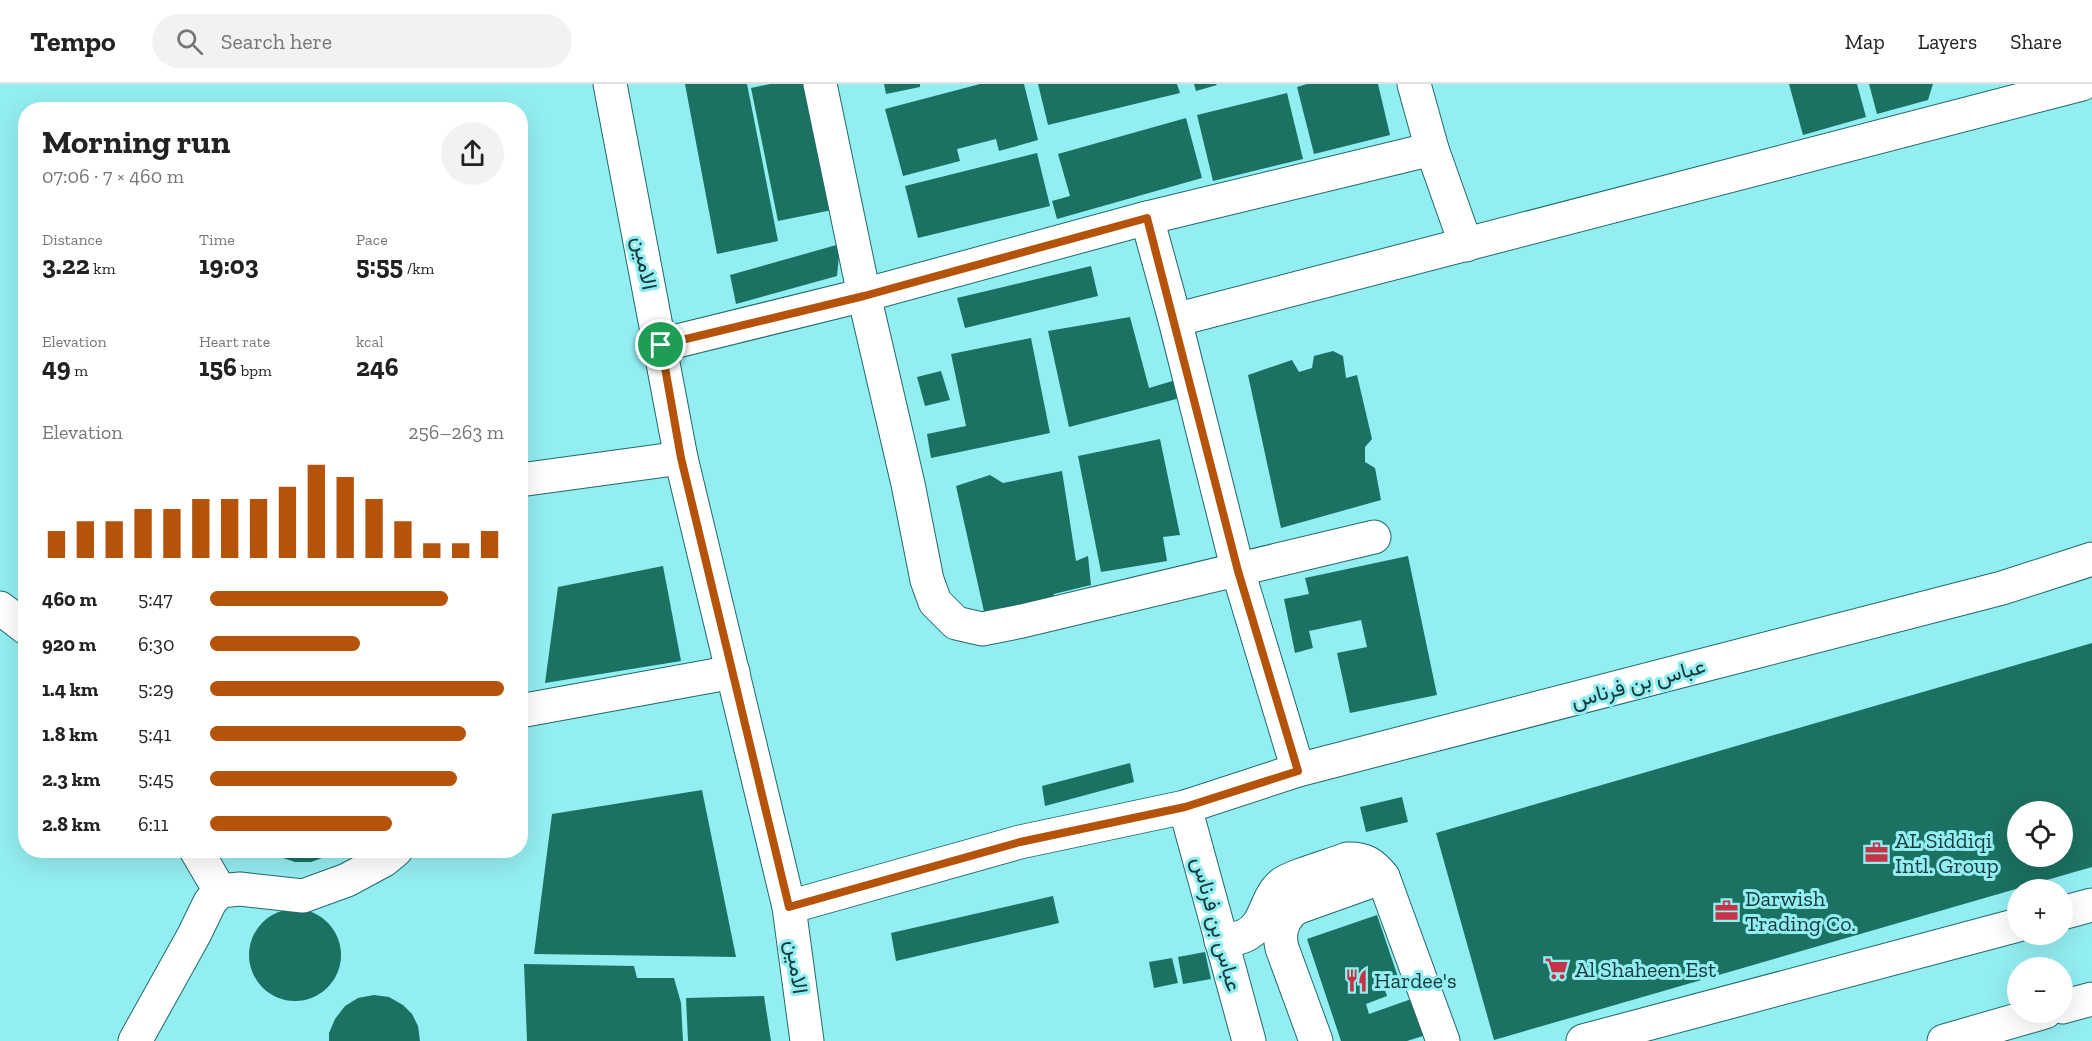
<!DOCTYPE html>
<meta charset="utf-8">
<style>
:root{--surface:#fff;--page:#f2f2f2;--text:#222;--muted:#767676;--line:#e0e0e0;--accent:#b45309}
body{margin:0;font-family:"Zilla Slab",Vazirmatn,serif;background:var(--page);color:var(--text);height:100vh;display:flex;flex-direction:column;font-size:22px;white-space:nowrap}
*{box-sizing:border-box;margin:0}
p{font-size:20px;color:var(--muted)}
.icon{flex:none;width:33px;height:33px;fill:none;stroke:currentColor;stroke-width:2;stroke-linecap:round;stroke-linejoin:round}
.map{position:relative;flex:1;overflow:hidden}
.drawer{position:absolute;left:18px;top:18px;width:510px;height:756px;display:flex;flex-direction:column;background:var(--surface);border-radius:24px;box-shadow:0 6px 24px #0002}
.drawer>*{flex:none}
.controls{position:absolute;left:2007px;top:717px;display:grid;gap:12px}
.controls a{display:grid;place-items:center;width:66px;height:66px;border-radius:50%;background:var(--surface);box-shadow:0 6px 24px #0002;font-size:30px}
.pin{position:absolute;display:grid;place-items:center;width:51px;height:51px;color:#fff;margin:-26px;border:3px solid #fff;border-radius:50%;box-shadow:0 2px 6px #0007}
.round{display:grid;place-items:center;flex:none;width:63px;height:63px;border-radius:32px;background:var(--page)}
.head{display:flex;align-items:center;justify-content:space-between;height:102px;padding:0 24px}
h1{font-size:33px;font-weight:800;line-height:45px}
.figures{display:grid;grid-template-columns:repeat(3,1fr);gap:9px;height:102px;padding:6px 24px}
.figures div{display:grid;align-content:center}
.figures b{font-size:26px;font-weight:800}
.figures small{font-size:16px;font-weight:400}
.figures p{font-size:16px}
.chart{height:168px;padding:12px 24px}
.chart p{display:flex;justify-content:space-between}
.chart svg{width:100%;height:108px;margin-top:6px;stroke:var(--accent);stroke-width:6}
ul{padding:0 24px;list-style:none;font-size:20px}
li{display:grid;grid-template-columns:96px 72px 1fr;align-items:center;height:45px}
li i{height:15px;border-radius:8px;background:var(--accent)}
header{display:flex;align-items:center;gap:36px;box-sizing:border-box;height:84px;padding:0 30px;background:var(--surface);border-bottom:2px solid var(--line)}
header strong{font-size:28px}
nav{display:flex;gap:33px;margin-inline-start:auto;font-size:21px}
.search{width:420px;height:54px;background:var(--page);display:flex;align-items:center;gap:15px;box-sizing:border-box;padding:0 21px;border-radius:33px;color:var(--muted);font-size:22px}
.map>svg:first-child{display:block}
.building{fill:#1b7162;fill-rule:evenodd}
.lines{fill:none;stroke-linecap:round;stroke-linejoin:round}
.minor-casing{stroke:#21696c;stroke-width:35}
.minor{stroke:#fff;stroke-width:33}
.route-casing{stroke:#fff;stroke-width:12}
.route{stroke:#b45309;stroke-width:8}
.labels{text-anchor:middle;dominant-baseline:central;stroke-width:6;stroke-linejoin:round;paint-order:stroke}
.street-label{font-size:22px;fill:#153b3d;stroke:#93eef1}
.poi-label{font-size:22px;fill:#153b3d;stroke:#93eef1;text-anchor:start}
</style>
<header>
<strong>Tempo</strong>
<div class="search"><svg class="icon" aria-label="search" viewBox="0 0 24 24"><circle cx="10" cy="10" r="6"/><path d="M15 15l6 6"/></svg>Search here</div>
<nav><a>Map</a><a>Layers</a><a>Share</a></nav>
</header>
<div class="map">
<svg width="2092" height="957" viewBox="0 0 2092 957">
<rect width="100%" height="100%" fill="#93eef1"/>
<!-- building -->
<g class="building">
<polygon points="685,0 747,0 778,157 717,170"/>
<polygon points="770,0 805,0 832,126 778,137 751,4"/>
<polygon points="884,0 920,0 920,3 886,10"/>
<polygon points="980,0 1024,0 1038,56 999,67 996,55 957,65 960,77 903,92 885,25"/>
<polygon points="1038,0 1177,0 1180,9 1048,41"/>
<polygon points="1194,0 1216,0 1217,1 1196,7"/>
<polygon points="1307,0 1378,0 1390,51 1314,70 1297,3"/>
<polygon points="1789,0 1857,0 1866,33 1803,51"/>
<polygon points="1869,0 1933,0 1928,16 1877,30"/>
<polygon points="1287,9 1303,75 1213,97 1197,31"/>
<polygon points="1186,34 1202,94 1057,135 1052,117 1070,112 1058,70"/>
<polygon points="1037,69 1050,122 918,154 905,102"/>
<polygon points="840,160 837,192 736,220 730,191"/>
<polygon points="1091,182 1098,212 965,244 957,214"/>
<polygon points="1130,233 1149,304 1179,295 1184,313 1069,343 1048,247"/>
<polygon points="1031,254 1050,349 931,374 927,350 966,342 951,270"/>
<polygon points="1333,267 1343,272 1346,294 1357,291 1372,355 1365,363 1365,378 1375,384 1381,416 1281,444 1248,291 1292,276 1299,288 1312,284 1314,272"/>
<polygon points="941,287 950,316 925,322 917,293"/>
<polygon points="1160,355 1180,451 1163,453 1167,477 1101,488 1078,372"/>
<polygon points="1062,387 1076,477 1088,472 1091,501 1054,510 1049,525 985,532 956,402 990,391 1003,399"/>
<polygon points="1408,472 1437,611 1350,629 1337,569 1367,563 1361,536 1309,547 1313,564 1295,569 1284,515 1309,510 1305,494"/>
<polygon points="663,482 681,577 545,599 558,503"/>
<path d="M2092,559v224l-598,173 -58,-207zM2018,728h44v44h-44z"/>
<polygon points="1130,679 1134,698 1045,722 1042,702"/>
<polygon points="702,706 736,873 534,870 552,730"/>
<polygon points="1402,713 1408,738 1366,748 1360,723"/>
<polygon points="271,766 332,766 325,773 311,778 295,778 280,773"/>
<polygon points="1053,812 1059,839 896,877 891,849"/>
<circle cx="295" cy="871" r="46"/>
<polygon points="1377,831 1398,893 1382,898 1387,912 1366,920 1369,930 1417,913 1429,950 1407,957 1341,957 1307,855"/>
<polygon points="1205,868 1211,895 1183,900 1178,873"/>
<polygon points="1172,874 1178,899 1154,904 1149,878"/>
<polygon points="524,880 634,882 637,894 674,894 681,919 683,957 527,957"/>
<polygon points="374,911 389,913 403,921 412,930 418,942 420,957 329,957 329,949 335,935 345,922 358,914"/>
<polygon points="764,912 771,957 688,957 686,914"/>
</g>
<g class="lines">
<defs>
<g id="minor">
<polyline points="610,0 681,374 789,823 807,957"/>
<polyline points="820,0 864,211 908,400 927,496 935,518 956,539 982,545 1022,537 1374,453"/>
<polyline points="1414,0 1432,65 1466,161"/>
<polyline points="1147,134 1175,236 1238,487 1298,686"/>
<polyline points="1175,236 2082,0"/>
<polyline points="661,261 864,211 1147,134 1432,65"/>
<polyline points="520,396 681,374"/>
<polyline points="0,524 26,544"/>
<polyline points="520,627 733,588"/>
<polyline points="1185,723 1249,957"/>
<polyline points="196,766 220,807"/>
<polyline points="789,823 1020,758 1185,723 1298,686 2002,504 2092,475"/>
<polyline points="2062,829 2092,821"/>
<path d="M1221,857c8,-2 16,-2 23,-5 23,-10 20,-37 38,-52 10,-8 51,-19 65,-25 17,-1 26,5 36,18l60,164"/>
<polyline points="2062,923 2092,915"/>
<polyline points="135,957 194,851 210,818 220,807 240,805 303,812 347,796 384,776 396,766"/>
<path d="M1316,957l-34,-93c-4,-16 0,-30 14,-40l87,-31"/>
<polyline points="1583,957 2018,841"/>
<polyline points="1944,957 2045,928"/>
</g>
</defs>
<!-- minor casing -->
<use href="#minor" class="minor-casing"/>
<!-- minor -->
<use href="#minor" class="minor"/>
</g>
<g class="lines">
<defs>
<polygon id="route" points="1147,134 1238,487 1298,687 1185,723 1020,758 789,823 681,374 661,261 864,212"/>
</defs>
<!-- route casing -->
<use href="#route" class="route-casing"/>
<!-- route -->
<use href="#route" class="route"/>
</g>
<!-- icons -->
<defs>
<symbol id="office-bare" viewBox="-9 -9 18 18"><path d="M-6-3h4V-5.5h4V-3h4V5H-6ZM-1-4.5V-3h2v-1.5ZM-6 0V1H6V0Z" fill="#c43346" stroke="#93eef1" stroke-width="2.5" paint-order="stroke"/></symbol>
<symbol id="supermarket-bare" viewBox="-9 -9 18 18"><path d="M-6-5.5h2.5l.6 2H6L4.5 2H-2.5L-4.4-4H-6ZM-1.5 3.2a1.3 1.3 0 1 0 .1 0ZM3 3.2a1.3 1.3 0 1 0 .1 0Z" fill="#c43346" stroke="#93eef1" stroke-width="2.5" paint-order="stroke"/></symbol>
<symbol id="restaurant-bare" viewBox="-9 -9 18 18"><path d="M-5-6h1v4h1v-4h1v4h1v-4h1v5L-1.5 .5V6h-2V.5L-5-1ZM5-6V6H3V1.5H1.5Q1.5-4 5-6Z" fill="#c43346" stroke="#93eef1" stroke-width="2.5" paint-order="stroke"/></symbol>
</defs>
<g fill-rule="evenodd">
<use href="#office-bare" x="1860" y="752" width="33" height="33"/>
<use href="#office-bare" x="1710" y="810" width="33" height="33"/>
<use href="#supermarket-bare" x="1540" y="868" width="33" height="33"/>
<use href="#restaurant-bare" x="1340" y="880" width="33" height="33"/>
</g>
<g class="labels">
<!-- street labels -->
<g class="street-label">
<text transform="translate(645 179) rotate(79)">الامين</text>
<text transform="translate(1638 599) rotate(-15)">عباس بن فرناس</text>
<text transform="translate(1217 840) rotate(75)">عباس بن فرناس</text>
<text transform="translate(797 883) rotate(82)">الامين</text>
</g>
<!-- poi labels -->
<g class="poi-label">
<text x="1895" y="756">AL Siddiqi<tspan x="1895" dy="25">Intl. Group</tspan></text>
<text x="1745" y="814">Darwish<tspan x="1745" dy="25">Trading Co.</tspan></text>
<text x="1575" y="885">Al Shaheen Est</text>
<text x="1374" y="896">Hardee's</text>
</g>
</g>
</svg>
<div class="controls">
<a><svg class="icon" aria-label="locate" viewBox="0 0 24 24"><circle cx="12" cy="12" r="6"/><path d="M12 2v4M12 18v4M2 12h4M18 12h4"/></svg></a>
<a>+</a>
<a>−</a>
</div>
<div class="pin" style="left:661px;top:261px;background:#1e9e55"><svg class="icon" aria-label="arrive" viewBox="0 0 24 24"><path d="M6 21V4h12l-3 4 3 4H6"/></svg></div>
<section class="drawer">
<div class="head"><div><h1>Morning run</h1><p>07:06 · 7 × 460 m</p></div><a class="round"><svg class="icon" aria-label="share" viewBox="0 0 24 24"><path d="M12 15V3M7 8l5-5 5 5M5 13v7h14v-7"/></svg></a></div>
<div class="figures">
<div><p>Distance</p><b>3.22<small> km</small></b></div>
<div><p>Time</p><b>19:03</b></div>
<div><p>Pace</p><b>5:55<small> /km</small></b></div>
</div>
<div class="figures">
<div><p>Elevation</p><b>49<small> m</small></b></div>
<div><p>Heart rate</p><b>156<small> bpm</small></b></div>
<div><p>kcal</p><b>246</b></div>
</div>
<div class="chart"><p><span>Elevation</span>256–263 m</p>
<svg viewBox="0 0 160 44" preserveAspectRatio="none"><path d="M5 44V33M15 44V29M25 44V29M35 44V24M45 44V24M55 44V20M65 44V20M75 44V20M85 44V15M95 44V6M105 44V11M115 44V20M125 44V29M135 44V38M145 44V38M155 44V33"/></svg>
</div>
<ul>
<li><b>460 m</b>5:47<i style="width:81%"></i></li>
<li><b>920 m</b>6:30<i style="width:51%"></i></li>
<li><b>1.4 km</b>5:29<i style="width:100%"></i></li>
<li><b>1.8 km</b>5:41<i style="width:87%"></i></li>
<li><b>2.3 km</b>5:45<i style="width:84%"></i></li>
<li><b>2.8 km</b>6:11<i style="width:62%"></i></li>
</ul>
</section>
</div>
